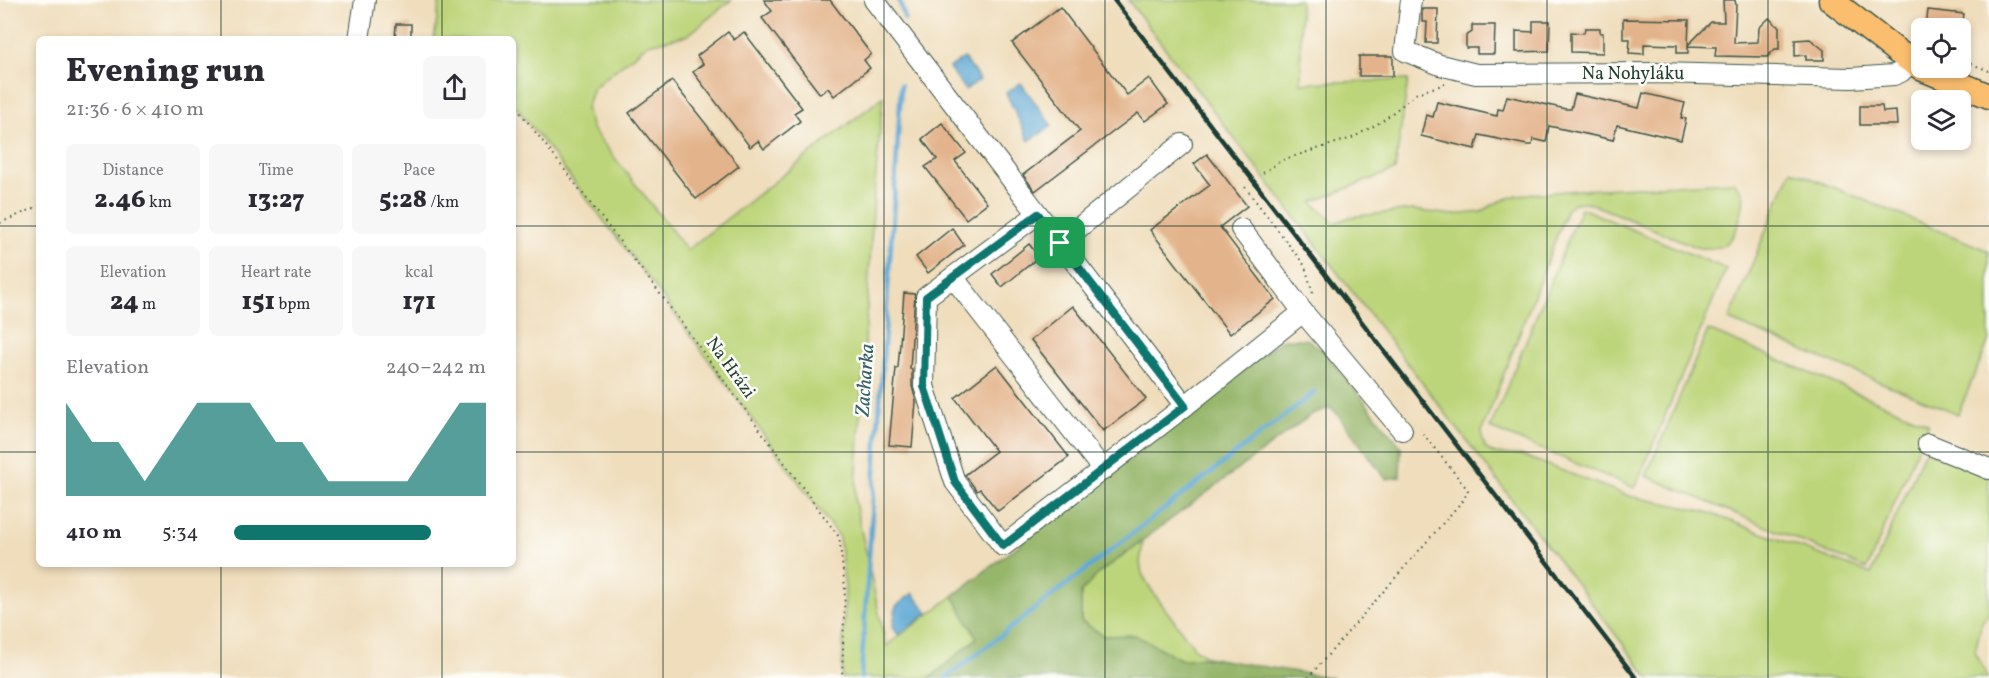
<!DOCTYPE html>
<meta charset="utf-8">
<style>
:root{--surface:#fff;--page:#f7f7f7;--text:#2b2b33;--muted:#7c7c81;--accent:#0f766e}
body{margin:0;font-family:Vollkorn,serif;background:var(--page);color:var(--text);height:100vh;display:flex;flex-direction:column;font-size:22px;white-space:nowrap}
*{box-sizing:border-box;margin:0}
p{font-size:20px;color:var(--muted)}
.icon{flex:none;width:33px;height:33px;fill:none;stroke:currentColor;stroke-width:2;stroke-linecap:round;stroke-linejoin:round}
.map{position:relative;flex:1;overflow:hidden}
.sheet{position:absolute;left:36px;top:36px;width:480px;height:531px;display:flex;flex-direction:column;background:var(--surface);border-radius:9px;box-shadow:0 3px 9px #0003}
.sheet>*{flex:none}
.tools{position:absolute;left:1911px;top:18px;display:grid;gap:12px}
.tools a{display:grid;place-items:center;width:60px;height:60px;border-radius:9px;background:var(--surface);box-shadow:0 3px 9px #0003;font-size:30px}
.pin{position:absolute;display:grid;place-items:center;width:51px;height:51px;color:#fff;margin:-26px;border-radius:12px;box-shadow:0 3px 9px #0006}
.round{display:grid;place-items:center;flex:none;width:63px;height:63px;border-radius:9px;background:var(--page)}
.headline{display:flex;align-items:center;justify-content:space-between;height:102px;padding:0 30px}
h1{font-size:33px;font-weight:800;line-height:45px}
.metrics{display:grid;grid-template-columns:repeat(3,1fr);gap:9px;height:102px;padding:6px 30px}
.metrics div{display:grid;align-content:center;border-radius:9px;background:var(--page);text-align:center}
.metrics b{font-size:26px;font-weight:800}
.metrics small{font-size:16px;font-weight:400}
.metrics p{font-size:16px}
.chart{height:168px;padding:12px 30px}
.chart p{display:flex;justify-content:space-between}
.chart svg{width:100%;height:108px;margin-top:6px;fill:var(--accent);opacity:.7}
ul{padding:0 30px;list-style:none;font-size:20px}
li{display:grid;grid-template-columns:96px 72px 1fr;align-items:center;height:45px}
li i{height:15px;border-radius:8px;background:var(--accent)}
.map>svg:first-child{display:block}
.green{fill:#bdd57a;stroke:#6e8957;stroke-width:1.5}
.forest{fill:#96b66a;stroke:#5a7a4f;stroke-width:1.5}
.water{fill:#5aa6d3;stroke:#3c7284;stroke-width:1.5}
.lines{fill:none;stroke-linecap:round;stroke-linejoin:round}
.stream{stroke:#5aa6d3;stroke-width:4.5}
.building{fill:#e3b48b}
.minor-casing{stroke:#3e5548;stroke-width:22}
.major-casing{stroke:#3e5548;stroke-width:27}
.path{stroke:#3e5548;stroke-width:2;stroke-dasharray:1.5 4.5;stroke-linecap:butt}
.minor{stroke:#fff;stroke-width:20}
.major{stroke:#fbbe6e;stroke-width:24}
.rail{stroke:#1f3d34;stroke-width:4.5}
.route-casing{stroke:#fff;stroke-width:12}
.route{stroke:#0f766e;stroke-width:8}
.grid{fill:none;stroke:#1f3d34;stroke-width:1.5;stroke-opacity:0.55}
.labels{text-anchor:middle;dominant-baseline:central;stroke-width:5;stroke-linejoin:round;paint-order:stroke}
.street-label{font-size:18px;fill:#1f3d34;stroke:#fdfcf7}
.water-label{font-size:20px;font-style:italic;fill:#34626c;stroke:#fdfcf7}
</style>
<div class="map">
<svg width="1989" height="678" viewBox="0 0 1989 678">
<rect width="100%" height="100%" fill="#fdfcf7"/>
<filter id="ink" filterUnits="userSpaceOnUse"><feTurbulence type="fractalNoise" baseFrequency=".0167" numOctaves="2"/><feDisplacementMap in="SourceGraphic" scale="12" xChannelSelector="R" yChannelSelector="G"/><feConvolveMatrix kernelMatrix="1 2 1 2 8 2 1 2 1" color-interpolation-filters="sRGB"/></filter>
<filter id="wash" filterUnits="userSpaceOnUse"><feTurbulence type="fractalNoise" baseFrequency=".008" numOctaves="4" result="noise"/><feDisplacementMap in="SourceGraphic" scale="24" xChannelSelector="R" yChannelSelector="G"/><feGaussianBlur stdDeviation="1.35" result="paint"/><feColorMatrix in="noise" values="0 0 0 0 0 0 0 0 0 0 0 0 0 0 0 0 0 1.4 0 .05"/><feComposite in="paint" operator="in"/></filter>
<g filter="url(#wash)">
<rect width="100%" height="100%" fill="#efddbb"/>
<!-- green -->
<g class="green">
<polygon points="440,0 731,0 688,35 648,44 593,88 586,108 592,129 687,250 883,97 874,194 855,502 886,646 953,596 977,638 930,678 842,678 845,587 839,537 658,291 513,103 513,39 434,39"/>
<path d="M1128,0h172l1,83 107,-3 -13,90 -83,32 23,21 15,-6 63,-7 40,5 28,-3 17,-10 19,-7 63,-5 154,-8c2,3 7,8 9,12 2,7 -1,17 -3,24 -6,24 -15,32 -41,30l-112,-46 -13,1 -7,6 -85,222v9l4,9 9,5 26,1 108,41 75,15 167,63 54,-124 64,27v136l-7,9 -7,29 13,27h-339z"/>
<polygon points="1791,170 1989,251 1989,340 1958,414 1729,320"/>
<polygon points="1581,208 1726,269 1635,488 1490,428"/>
<polygon points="1708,330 1928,423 1867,569 1646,476"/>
<polygon points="1143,542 1140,563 1142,574 1154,594 1196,650 1208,657 1227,661 1203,657 1182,660 1135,635 1104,636 1081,621 1081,592 1099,573"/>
</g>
<!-- forest -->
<polygon class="forest" points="1283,339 1307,339 1324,351 1401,447 1400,477 1386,479 1335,411 1329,408 1312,414 1099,573 1081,592 1081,621 1104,636 1135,635 1182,660 1203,657 1334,678 930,678 977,638 953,596"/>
<!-- water -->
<g class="water">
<polygon points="964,58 980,80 965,90 949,68"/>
<polygon points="1021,83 1052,126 1029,141 1006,93"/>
<polygon points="913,593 928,613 898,635 893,627 896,606"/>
</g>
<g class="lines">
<!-- stream -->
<g class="stream">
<polyline points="899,0 905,19"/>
<path d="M861,678c12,-198 29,-395 40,-593"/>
<polyline points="946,678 1315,392"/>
</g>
</g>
<g id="blocks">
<!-- building -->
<g class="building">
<polygon points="764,0 830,0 871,54 864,60 870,68 834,96 828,88 820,94 762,18 772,11"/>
<polygon points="1723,0 1735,0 1736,5 1734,43 1758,42 1759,28 1769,18 1776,25 1779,26 1779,49 1775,49 1767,57 1715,56 1716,47 1688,46 1688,53 1677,53 1677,45 1644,44 1644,54 1629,53 1630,39 1623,39 1623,19 1689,20 1688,45 1711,22 1724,22"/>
<polygon points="1060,7 1127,95 1149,78 1168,104 1145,121 1138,113 1035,191 1023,175 1080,131 1012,43"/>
<polygon points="1422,9 1438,9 1437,43 1426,43 1427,22 1422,22"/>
<polygon points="1928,10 1964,14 1962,28 1950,27 1949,28 1926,28"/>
<polygon points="1533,21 1550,21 1549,51 1516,52 1516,31 1533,32"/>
<polygon points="396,24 411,24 411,39 395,39"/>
<polygon points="1472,25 1495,25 1494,54 1477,54 1477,48 1466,48 1466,36 1472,32"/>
<polygon points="1585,28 1600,28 1600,33 1603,33 1603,53 1571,52 1571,32 1584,33"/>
<polygon points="728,32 734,40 744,32 802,108 794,113 800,121 764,149 758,141 750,147 693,72 703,64 697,56"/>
<polygon points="1810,39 1824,50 1824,60 1806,60 1806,55 1795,56 1795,40"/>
<rect x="1359" y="56" width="34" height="20"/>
<polygon points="672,81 739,166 696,199 629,113"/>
<polygon points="1643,93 1685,103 1681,118 1686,119 1681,140 1617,125 1613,140 1549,126 1546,142 1533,139 1532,145 1527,145 1479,135 1475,149 1421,136 1426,115 1433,117 1437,102 1497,116 1498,109 1503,110 1507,96 1566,109 1571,109 1575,94 1639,108"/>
<polygon points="1860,106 1882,106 1883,112 1896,111 1897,125 1860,125"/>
<polygon points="942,123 966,153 955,161 987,203 966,219 925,167 937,159 922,139"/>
<polygon points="1207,154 1247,206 1220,227 1275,299 1230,334 1150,230 1210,185 1194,164"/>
<polygon points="952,228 964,245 928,273 916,257"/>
<polygon points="1029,244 1039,257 1002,287 992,274"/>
<polygon points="904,293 915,294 910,369 912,369 912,386 916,401 912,447 889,445 896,368 898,368"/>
<polygon points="1073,306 1146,399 1103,431 1031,340"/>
<polygon points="997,365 1069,457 998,511 980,489 977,491 965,475 996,451 955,398"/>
</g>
</g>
</g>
<g filter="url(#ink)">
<use href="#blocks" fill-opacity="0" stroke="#3e5548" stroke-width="1.5"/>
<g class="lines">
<defs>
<g id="minor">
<polyline points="874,0 1185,406 1003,546 955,482 924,386 926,297 1038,214"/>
<polyline points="1411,0 1405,51 1440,65 1476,74 1657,73 1851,78 1894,75 1901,72 1911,62"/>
<polyline points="359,39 365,0"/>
<polyline points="1241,229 1303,312"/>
<polyline points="1060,243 1182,144"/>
<polyline points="953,277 1103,470"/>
<polyline points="1185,406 1303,312 1402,430"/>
<polyline points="1928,444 1989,469"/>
</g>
<polyline id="major" points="1831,0 1898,52 1923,69 1989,96"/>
</defs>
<!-- minor casing -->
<use href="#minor" class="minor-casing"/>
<!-- major casing -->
<use href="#major" class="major-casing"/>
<!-- path -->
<g class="path">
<polyline points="1960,59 1989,71"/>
<polyline points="513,103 658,291 839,537 845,587 842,678"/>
<polyline points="1263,173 1282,160 1352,138 1381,122 1417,93 1445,84"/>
<polyline points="1245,187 1305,266 1314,297"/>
<polyline points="0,223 39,206"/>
<polyline points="1308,678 1464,499 1468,490 1420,430"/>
</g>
<!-- minor -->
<use href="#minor" class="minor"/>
<!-- major -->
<use href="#major" class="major"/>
<!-- rail -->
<polyline class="rail" points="1114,0 1636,678"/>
</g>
</g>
<g class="lines" filter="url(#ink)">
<defs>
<polygon id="route" points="1038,214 1185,406 1003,546 955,482 924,386 926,297"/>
</defs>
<!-- route casing -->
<use href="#route" class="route-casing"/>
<!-- route -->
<use href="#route" class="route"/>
</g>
<!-- grid -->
<path class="grid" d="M221,0v39M442,0v39M663,0v678M884,0v678M1105,0v678M1326,0v678M1547,0v678M1768,0v678M0,226h39M513,226h1476M0,452h39M513,452h1476M221,564v114M442,564v114"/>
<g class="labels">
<!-- street labels -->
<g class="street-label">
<text x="1633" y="74">Na Nohyláku</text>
<text transform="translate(730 368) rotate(54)">Na Hrázi</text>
</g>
<!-- water labels -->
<g class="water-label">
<text transform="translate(866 380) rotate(-86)">Zacharka</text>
</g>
</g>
</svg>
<div class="tools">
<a><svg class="icon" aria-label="locate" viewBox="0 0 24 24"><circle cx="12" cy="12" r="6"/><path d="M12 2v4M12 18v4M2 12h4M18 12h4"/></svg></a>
<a><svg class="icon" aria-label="layers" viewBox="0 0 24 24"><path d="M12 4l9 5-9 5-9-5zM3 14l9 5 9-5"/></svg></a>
</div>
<div class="pin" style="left:1060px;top:243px;background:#1e9e55"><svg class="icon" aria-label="arrive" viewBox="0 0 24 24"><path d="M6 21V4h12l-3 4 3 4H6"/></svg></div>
<section class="sheet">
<div class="headline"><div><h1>Evening run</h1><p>21:36 · 6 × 410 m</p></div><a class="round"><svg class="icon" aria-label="share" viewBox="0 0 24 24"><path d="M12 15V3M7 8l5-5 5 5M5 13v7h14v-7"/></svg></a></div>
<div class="metrics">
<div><p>Distance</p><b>2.46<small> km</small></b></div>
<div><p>Time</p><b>13:27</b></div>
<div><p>Pace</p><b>5:28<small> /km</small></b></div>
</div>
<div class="metrics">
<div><p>Elevation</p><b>24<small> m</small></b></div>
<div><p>Heart rate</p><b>151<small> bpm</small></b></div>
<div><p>kcal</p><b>171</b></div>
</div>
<div class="chart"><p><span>Elevation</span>240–242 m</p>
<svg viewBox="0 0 160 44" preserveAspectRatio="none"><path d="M0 44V6L10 22L20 22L30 38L40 22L50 6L60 6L70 6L80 22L90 22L100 38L110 38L120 38L130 38L140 22L150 6L160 6V44z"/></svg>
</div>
<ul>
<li><b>410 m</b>5:34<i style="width:78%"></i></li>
</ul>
</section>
</div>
